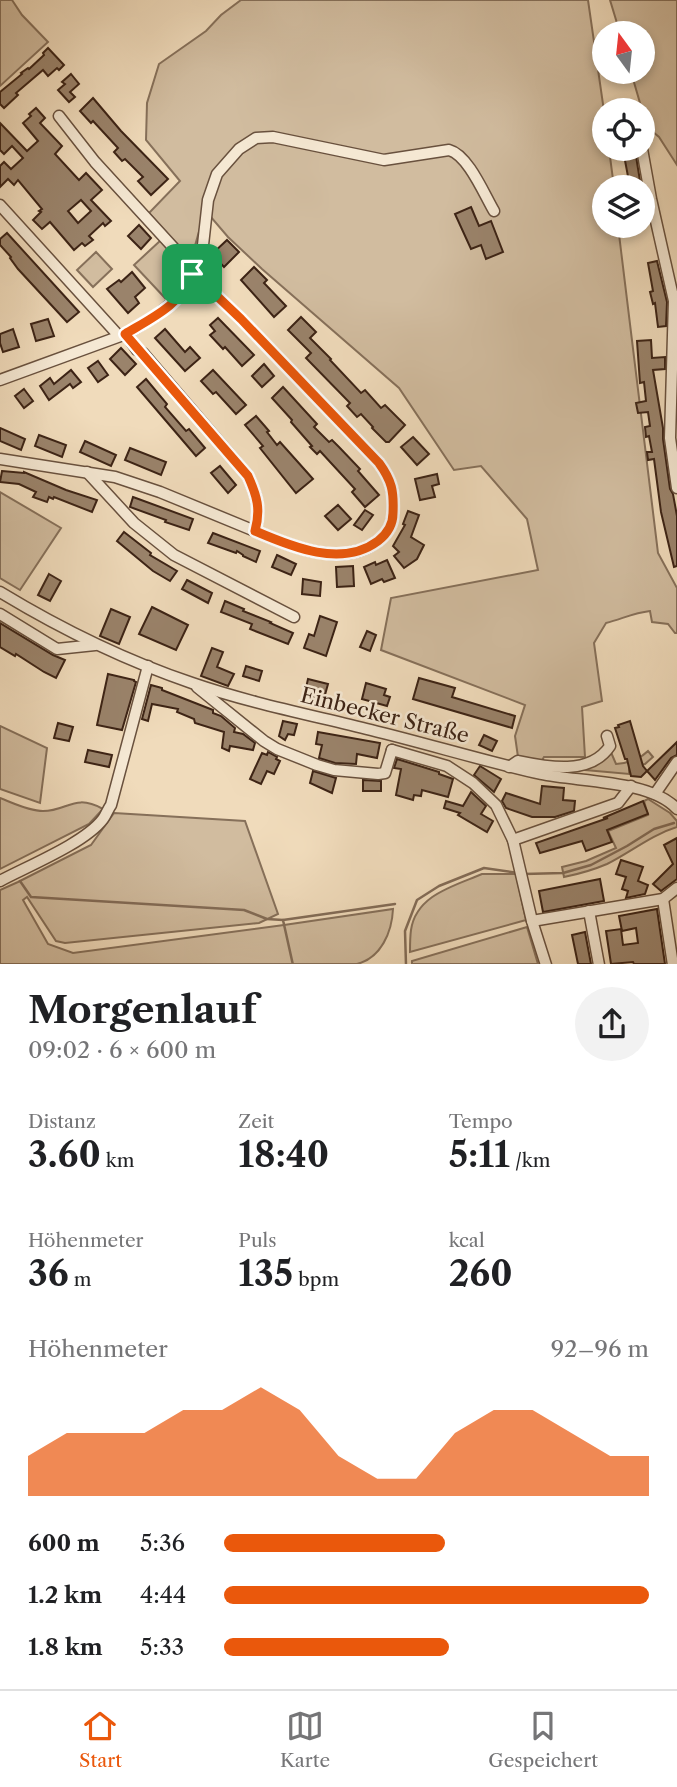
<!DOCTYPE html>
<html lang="de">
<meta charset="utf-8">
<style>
:root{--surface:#fff;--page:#f2f2f2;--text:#202124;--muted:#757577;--line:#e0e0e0;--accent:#ea580c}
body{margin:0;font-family:"Libre Caslon Text",serif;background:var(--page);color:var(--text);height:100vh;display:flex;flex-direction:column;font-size:26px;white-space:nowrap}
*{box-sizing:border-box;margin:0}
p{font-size:23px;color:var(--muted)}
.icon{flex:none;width:38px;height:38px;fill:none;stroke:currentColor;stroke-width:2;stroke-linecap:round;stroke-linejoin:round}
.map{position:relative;height:964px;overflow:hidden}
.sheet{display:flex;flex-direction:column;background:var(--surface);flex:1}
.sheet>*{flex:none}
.needle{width:46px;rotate:345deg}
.fabs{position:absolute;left:592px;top:21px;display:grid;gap:14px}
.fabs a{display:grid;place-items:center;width:63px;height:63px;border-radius:50%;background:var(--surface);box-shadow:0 4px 10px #0003;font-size:35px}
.pin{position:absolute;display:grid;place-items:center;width:60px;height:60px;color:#fff;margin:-30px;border-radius:14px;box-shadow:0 4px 10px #0006}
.round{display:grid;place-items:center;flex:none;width:74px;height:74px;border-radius:37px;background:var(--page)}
.summary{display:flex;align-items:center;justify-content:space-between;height:119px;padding:0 28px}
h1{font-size:38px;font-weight:700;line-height:52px}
.stats{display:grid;grid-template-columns:repeat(3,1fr);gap:10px;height:119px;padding:7px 28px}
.stats div{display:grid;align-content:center}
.stats b{font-size:35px;font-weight:700}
.stats small{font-size:19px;font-weight:400}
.stats p{font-size:19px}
.chart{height:196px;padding:14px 28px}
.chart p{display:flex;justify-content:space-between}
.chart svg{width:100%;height:126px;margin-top:7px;fill:var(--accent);opacity:.7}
ul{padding:0 28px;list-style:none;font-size:23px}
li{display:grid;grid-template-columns:112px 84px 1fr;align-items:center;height:52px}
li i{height:18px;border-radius:9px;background:var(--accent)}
.dock{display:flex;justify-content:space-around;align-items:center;height:98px;border-top:2px solid var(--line);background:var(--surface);font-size:19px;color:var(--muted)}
.dock a{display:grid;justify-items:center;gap:4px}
.dock .on{color:var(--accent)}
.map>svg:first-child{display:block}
.green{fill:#d1bc9f;stroke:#86705a;stroke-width:2}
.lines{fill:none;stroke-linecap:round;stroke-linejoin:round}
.stream{stroke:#836c57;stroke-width:2.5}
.building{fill:#9a836b;stroke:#3c2315;stroke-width:2;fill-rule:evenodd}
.minor-casing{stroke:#69513e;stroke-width:13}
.minor{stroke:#f5e8d3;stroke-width:10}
.route-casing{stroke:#fff;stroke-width:14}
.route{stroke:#ea580c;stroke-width:9}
.labels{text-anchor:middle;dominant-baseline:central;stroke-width:5;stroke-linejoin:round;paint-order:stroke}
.street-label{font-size:21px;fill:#3c2315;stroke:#f5e8d3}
</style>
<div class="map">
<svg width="677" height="965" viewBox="0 0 677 965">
<rect width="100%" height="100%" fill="#f0dbbb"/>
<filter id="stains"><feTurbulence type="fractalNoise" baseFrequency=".00286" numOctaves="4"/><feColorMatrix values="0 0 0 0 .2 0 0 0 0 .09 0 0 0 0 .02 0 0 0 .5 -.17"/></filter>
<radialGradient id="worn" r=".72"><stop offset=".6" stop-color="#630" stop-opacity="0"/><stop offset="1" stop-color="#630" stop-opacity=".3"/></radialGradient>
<!-- green -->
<g class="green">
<polygon points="0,0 12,0 22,15 48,42 0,86"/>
<path d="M241,0h347l16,111v38h5l5,38h-10v39h14l40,327 19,35v45h-2l-7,-9 -16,-2 -2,-11c-17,2 -28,8 -44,12l-12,20 8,58 -20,6 3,50h-41l-3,5 -23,-5 -3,-21 10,-31 -144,-55 10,-52 147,-28 -11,-51 -46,-53 -27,4 -55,-82 -137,-119 -34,-32 -23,-27 -14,50 -42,-47 31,-32 -34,-41 1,-37 12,-39 47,-33 15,-16z"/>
<polygon points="610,0 677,0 677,165 659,137 647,127 631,72 642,72 642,33 620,33"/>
<polygon points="161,240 184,267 180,283 165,298 134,265"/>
<polygon points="96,252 112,269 93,287 77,270"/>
<polygon points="0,492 61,528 20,590 0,578"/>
<polygon points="0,726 47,748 40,803 0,789"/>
<path d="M610,750l6,14c12,-1 23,-4 32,-13l5,6 -8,7 -16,5v5l-44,-4 -2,-2z"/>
<path d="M0,798c13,5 29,13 43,13 25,0 31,-18 60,-2l-14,15 -89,45z"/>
<path d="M648,799l22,14 7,8v6c-26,8 -46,25 -70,37 -14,6 -28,10 -43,13l-2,-10 24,-6 30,-13 -8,-17 40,-16 -4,-14z"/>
<path d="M114,813l131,8 33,93 -19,9 -194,20 -9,-2 -29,-44 -4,3 25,44 25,9 211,-28 109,-16c-1,23 -12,49 -36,55h-357v-74l18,-8 73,-37z"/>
<path d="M482,874h34l10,46 -116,32c0,-7 0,-15 1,-22 5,-35 43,-44 71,-56z"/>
<polygon points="527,927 538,964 412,964 412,961"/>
</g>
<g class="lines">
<!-- stream -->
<g class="stream">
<polyline points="524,874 563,873 591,865 627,846 654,829 674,823"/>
<polyline points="20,881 31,897 244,910 267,919 283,920"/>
<polyline points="293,965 283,920 395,904"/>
<polyline points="406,965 405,931 417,900 439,886 484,868 518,873"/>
</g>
</g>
<!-- building -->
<g class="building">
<polygon points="48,48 64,65 59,70 57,68 48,76 43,70 16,93 18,95 4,108 0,104 0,92 22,74 21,73 28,68 29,69 44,55 43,53"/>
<polygon points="71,74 79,84 70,92 75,97 69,102 58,90 65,84 62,82"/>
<polygon points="93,98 121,131 168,179 151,195 138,181 143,177 125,159 122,161 114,152 118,148 93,121 91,123 80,111"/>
<path d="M36,108l9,10 -5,5 22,23 -7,8 24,26 7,-7 16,17 -11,10 20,21 -6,5 -2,-3 -14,13 4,4 -8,6 -3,-3 -8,7 -24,-28 -8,7 -9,-9 8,-8 -2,-1 3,-2 -24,-29 -4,5 -6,-6 -8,8v-21l4,-4 7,7 12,-11 -11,-12 -8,8 -4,-4v-27l27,28 11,-10 -15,-18 8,-7 -2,-2zM81,200l10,11 -13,12 -10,-12z"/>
<polygon points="635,149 635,150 641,187 630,187 623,150"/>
<polygon points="471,207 479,226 491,221 503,252 486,259 481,245 471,249 455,214"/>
<polygon points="139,225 151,238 141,249 128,236"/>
<polygon points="7,233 79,312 67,322 18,269 10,258 11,257 0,245 0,239"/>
<polygon points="227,240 239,252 224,267 212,254"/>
<polygon points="657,261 667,302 666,326 658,327 655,303 653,304 650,292 653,291 648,263"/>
<polygon points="254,267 267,280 264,283 286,306 274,317 241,280"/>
<polygon points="132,272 145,288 135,297 139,303 128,313 107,289 119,280 121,282"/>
<polygon points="301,317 316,332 310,338 331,359 330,360 361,393 365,390 381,408 385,405 405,425 389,442 386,442 372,428 373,427 361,414 357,417 347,406 350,403 306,358 311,353 288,330"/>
<polygon points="218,318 254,355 242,366 225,347 223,349 210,335 215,331 210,325"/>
<polygon points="48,319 54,336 36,341 31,324"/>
<polygon points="13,329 19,347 3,352 0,343 0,334"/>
<polygon points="165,329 185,352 190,347 200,358 185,371 155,338"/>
<polygon points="651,340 652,358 665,357 665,369 653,370 663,428 663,439 670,489 673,494 677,516 677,566 674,567 661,512 654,459 648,460 647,452 652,452 649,436 646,437 645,427 650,426 648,412 638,413 636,403 646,401 644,382 640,383 637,341"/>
<polygon points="121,348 136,364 125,375 110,359"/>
<polygon points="98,361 108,375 98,382 88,368"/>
<polygon points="264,364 274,376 262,387 252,376"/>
<polygon points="71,370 81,382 73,388 70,384 49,400 40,386 50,378 54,384"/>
<polygon points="213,370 246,405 236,414 216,392 213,394 201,381"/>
<polygon points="146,379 167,404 165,407 186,431 189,429 205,448 196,456 137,387"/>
<polygon points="283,387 317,424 314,427 329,442 332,440 339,447 360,469 358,471 379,495 365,507 352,492 355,489 320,451 317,454 310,447 312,446 291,422 292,420 272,398"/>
<polygon points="24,389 33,401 24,408 15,396"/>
<polygon points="256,416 269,431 267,432 277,445 280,442 313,479 296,493 260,448 263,446 245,425"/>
<polygon points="0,428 25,439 21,450 0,441"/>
<polygon points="39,435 66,445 62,457 35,446"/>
<polygon points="413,437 429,454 417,465 401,447"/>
<polygon points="85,441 116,455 111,466 80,452"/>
<polygon points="130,448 166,462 161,475 125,460"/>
<polygon points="220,466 236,485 228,493 211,473"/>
<polygon points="2,471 24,473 24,472 66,490 97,500 92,512 54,497 53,499 49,497 47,502 33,497 36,492 19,484 0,482"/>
<polygon points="437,474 439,484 432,486 435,497 420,500 415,479"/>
<polygon points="133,497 193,519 189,530 165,522 166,520 130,507"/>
<polygon points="338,505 351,519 338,530 325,516"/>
<polygon points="365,510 373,515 362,530 354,525"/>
<polygon points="408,511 419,515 411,537 424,545 417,559 404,568 394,556 399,552 393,546 405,525 403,524"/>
<polygon points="124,532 151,553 150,555 177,571 170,581 153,571 117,541"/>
<polygon points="213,533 260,551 256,562 243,556 243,555 237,551 236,553 208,543"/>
<polygon points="277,555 296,564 291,575 272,567"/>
<polygon points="387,560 395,578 384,582 382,579 371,584 364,567 375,562 376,565"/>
<polygon points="353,566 354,586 337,587 336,567"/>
<polygon points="49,574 61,581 50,601 38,595"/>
<polygon points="303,579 321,582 320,596 302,594"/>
<polygon points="187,580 212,593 208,603 182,589"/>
<polygon points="225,601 244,609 243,611 271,622 270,623 293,633 288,644 250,629 252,624 221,612"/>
<polygon points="152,607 188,625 176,650 139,634"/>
<polygon points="111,609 130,617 119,644 100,636"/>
<polygon points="320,616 337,622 326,656 304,648 309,634 314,636"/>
<polygon points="0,623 53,655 65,660 56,678 44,672 16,654 15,656 0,647"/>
<polygon points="367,631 376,635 370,651 360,647"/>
<polygon points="212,648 223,652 217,667 234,674 228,686 201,676"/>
<polygon points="246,666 262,671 259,681 243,676"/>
<polygon points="108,674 134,680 134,681 136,682 122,730 97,725"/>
<polygon points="419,678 455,688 452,697 515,716 512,728 413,699"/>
<polygon points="308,679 328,684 323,702 304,697"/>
<polygon points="366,683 386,689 384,695 390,697 387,706 362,699"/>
<polygon points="151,685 162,688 162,690 213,710 213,713 221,716 235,728 234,732 243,734 255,743 253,750 230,746 229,751 222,748 224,732 195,723 194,719 177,712 178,709 152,704 148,721 142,719"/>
<polygon points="283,721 297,724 294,735 288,734 285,740 279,736"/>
<polygon points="630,721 643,766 647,771 641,777 631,776 627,759 625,759 615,728 619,727 618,725"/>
<polygon points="58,723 73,727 69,741 54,738"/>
<polygon points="318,732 380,743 377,758 357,754 356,764 335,763 319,758 322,745 316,744"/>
<polygon points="484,735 497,741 492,751 479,745"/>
<polygon points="677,742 677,755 671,758 655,780 647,771"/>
<polygon points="88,750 112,755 109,767 85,762"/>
<polygon points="268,752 277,757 276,759 280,761 274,774 267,771 261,784 250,779 262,753 267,755"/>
<polygon points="397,759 439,772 439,774 453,779 448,797 422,790 421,796 414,795 413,800 396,795 401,769 394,768"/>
<polygon points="480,766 501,779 494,792 474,775"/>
<polygon points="313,771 336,778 332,793 310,783"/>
<polygon points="363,780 381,781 381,791 363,791"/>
<polygon points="542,786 564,788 563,800 575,801 574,811 555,817 532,817 506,808 502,801 506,793 540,804"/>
<polygon points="471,792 486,806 481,814 493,821 487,832 458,815 460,813 444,808 446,801 463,806"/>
<polygon points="643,801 648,814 607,830 612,842 586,851 582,841 540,853 536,843 608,818 603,818"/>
<polygon points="677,838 677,879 661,891 653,884 673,864 664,845"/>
<polygon points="621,860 643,867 638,881 648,885 645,894 626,898 628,891 622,889 626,877 616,874"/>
<polygon points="600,879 604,901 543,912 539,891"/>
<polygon points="657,909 665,964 634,964 633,962 611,964 606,931 621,929 623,945 638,943 636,928 622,931 619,916"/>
<polygon points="585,932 591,964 578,964 572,935"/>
</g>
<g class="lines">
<defs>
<g id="minor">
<polyline points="59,116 95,162 193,269"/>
<polyline points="642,149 651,199 674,301 670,438 677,488"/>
<polyline points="0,205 119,336"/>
<path d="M126,334l11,16 6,3 105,123c9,20 13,33 7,55 37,16 88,37 123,10 9,-7 15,-17 15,-28 1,-22 -1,-32 -14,-50l-138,-144 -43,-41 -6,-4"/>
<path d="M0,380l126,-46 31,-19 22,-18 10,-15 6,-20 8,-17 5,-45 9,-26 22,-25 17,-11 17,-1 111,23 65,-10c19,5 35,44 45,61"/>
<polyline points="0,459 115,477 160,492 255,531"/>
<polyline points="87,472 134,523 174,555 294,617"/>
<path d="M0,592c61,37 124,68 192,91 58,20 119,32 179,47 57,14 113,31 170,44 38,8 110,6 136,35"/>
<polyline points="0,614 57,649 95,645"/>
<polyline points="197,687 264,741 277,749 317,765 334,770 378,774 385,773 392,750"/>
<polyline points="392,750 447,766 473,783 496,805 513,840 532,921 546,965"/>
<path d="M509,767l9,-6c29,6 72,15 92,-15l-3,-10"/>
<polyline points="655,794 677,762"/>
<polyline points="513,840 618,803 631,786"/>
<path d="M0,881c28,-15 85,-38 103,-62 3,-4 5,-10 8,-14l37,-139"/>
<polyline points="663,899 673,965"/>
<polyline points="589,911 599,965"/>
<polyline points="532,921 663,899 677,888"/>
</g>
</defs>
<!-- minor casing -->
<use href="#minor" class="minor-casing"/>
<!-- minor -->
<use href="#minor" class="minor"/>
</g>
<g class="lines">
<defs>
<path id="route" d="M192,274l6,4 43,41 138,144c13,18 15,28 14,50 0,11 -6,21 -15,28 -36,27 -86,6 -123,-10 6,-22 2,-35 -7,-55l-123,-142c25,-15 58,-30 67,-60z"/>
</defs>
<!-- route casing -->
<use href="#route" class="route-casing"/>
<!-- route -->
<use href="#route" class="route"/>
</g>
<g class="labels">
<!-- street labels -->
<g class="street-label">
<text transform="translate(385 715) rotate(14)">Einbecker Straße</text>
</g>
</g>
<rect width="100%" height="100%" filter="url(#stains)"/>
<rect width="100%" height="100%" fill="url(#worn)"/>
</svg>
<div class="fabs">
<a><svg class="needle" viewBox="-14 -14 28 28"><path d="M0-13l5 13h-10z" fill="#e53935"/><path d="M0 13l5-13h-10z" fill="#757577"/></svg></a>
<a><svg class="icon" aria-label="locate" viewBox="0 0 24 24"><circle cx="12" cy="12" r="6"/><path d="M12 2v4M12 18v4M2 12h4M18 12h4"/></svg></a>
<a><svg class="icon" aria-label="layers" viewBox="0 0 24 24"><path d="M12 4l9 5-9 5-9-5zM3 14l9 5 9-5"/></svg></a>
</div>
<div class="pin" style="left:192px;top:274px;background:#1e9e55"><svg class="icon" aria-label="arrive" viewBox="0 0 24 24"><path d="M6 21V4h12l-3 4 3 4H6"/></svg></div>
</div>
<section class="sheet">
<div class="summary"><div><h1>Morgenlauf</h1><p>09:02 · 6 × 600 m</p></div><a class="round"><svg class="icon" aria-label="share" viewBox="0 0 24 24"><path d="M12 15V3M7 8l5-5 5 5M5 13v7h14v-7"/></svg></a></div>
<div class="stats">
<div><p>Distanz</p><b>3.60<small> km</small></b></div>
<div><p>Zeit</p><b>18:40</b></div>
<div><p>Tempo</p><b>5:11<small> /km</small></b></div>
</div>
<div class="stats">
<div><p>Höhenmeter</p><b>36<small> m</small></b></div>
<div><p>Puls</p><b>135<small> bpm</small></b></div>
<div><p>kcal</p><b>260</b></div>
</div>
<div class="chart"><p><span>Höhenmeter</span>92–96 m</p>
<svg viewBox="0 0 160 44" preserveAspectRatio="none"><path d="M0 44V30L10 22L20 22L30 22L40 14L50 14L60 6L70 14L80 30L90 38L100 38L110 22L120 14L130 14L140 22L150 30L160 30V44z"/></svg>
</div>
<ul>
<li><b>600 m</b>5:36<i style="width:52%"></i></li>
<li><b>1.2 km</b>4:44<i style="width:100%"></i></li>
<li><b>1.8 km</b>5:33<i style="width:53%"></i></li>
</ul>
</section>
<nav class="dock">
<a class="on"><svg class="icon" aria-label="home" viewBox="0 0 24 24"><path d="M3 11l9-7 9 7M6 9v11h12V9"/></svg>Start</a>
<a><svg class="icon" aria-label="map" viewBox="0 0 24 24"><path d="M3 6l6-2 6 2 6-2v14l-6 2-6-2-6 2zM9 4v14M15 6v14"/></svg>Karte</a>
<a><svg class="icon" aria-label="saved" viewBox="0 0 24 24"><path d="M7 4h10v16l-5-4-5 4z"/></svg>Gespeichert</a>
</nav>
